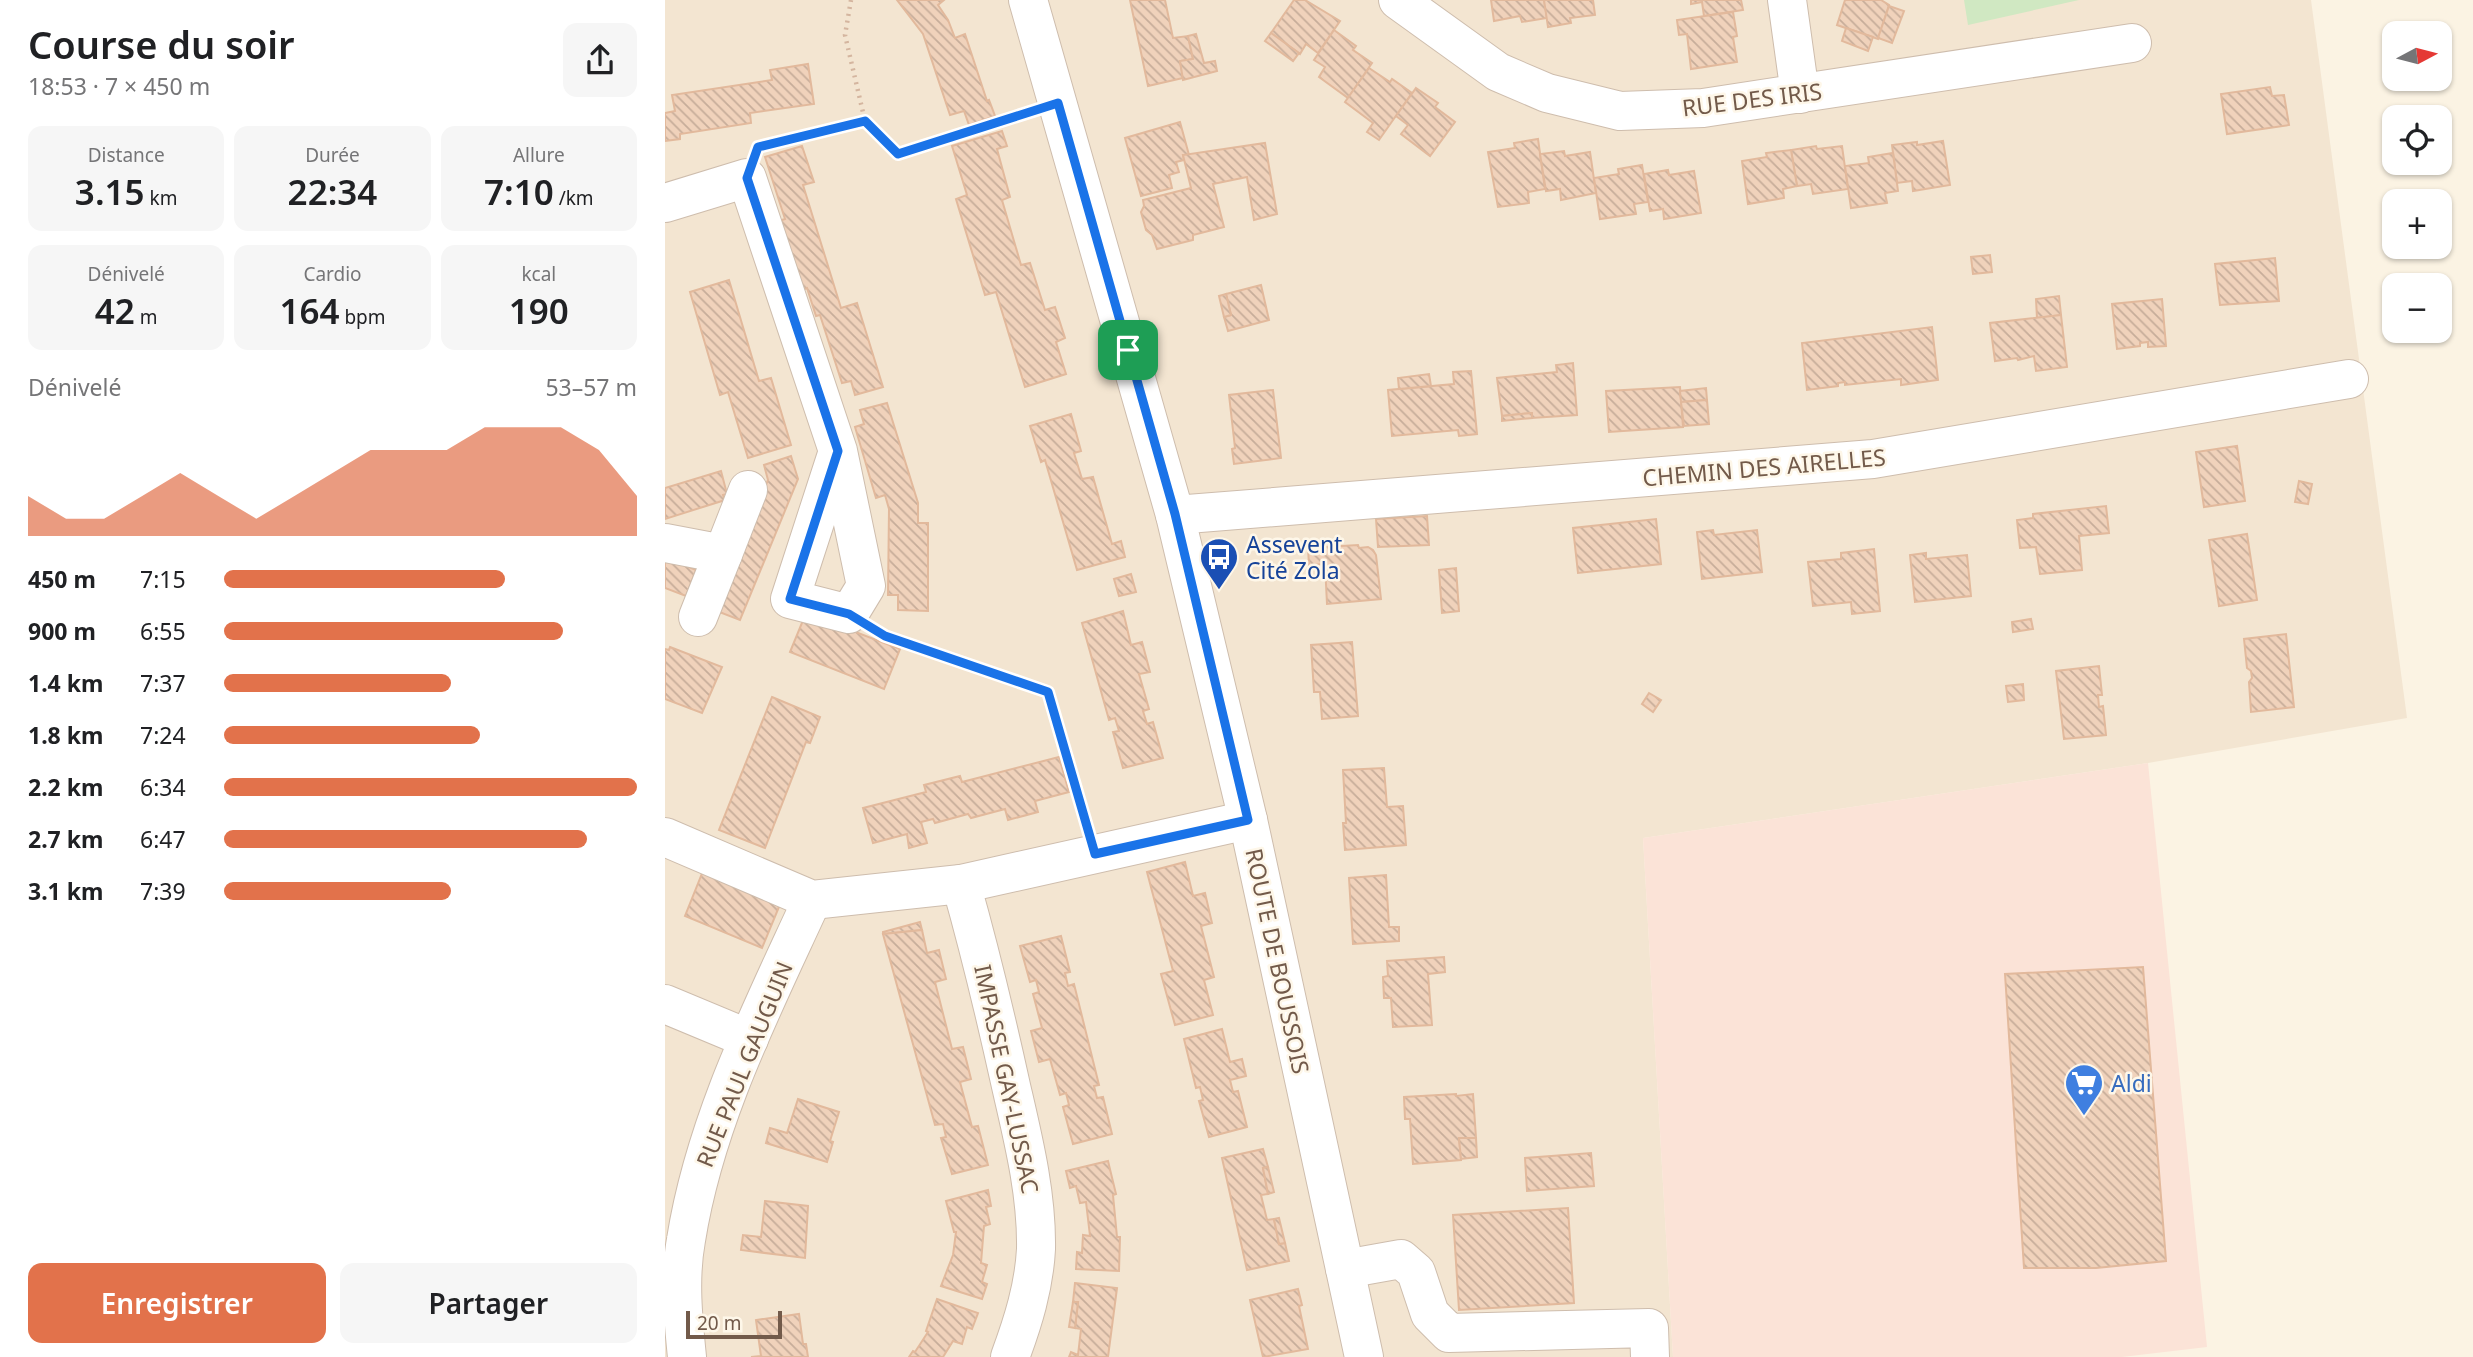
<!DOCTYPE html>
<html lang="fr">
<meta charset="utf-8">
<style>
:root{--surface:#fff;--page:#f6f6f6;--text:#202124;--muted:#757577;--accent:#e2724b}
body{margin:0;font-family:"Noto Sans",sans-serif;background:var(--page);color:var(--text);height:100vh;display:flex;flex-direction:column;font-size:26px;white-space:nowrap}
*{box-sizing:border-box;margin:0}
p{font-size:23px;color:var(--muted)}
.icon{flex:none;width:38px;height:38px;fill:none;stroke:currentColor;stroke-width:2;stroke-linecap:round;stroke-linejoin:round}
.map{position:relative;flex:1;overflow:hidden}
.drawer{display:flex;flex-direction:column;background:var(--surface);width:665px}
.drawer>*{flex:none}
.needle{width:46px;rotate:83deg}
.tools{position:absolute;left:1717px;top:21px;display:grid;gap:14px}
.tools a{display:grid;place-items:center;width:70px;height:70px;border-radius:14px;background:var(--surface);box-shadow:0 2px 5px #0004;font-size:35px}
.scale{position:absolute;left:21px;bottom:18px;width:96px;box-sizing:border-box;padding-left:7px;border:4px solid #725a4a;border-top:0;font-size:19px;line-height:24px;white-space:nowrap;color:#725a4a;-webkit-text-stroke:5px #fef7e9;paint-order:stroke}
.pin{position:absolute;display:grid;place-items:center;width:60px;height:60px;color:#fff;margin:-30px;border-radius:14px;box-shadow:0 4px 10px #0006}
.round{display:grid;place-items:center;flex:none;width:74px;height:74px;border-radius:14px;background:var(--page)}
.head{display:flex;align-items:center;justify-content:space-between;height:119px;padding:0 28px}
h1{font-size:38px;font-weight:600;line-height:52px}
.stats{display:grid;grid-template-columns:repeat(3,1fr);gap:10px;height:119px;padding:7px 28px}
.stats div{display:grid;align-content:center;border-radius:14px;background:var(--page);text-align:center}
.stats b{font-size:35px;font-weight:600}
.stats small{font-size:19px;font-weight:400}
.stats p{font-size:19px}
.chart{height:196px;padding:14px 28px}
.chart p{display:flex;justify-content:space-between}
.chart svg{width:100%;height:126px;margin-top:7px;fill:var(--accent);opacity:.7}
.primary-button{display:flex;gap:14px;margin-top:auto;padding:14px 28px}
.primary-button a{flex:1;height:80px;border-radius:14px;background:var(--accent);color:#fff;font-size:28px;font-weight:600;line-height:80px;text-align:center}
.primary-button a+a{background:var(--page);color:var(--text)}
ul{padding:0 28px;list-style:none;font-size:23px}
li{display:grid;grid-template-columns:112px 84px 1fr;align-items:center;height:52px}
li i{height:18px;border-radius:9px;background:var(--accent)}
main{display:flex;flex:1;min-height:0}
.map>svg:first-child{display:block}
.residential{fill:#f3e5d1}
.commercial{fill:#fbe3d7}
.pitch{fill:#d0e8c2}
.building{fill:url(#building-back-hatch);stroke:#e2b99c;stroke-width:2}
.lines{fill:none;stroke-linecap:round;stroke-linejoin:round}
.minor-casing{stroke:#cebdad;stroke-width:40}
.path{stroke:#d4b59f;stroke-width:4.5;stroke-dasharray:2 5;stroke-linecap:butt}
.minor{stroke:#fff;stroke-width:38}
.route-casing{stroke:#fff;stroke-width:14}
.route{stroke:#1a73e8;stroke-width:9}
.labels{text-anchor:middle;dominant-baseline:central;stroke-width:5;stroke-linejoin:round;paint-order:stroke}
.street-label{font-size:23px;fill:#725a4a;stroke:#fef7e9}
.transit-label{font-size:23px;fill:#164399;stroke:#fef7e9;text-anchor:start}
.shop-label{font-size:23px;fill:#366cbe;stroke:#fef7e9;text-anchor:start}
</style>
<main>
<section class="drawer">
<div class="head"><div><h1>Course du soir</h1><p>18:53 · 7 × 450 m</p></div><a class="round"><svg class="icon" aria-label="share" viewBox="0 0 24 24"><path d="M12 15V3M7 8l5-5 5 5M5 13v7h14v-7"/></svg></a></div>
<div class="stats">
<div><p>Distance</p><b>3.15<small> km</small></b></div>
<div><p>Durée</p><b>22:34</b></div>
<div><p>Allure</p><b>7:10<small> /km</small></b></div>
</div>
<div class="stats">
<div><p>Dénivelé</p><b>42<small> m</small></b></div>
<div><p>Cardio</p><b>164<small> bpm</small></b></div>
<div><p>kcal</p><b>190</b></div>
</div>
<div class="chart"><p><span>Dénivelé</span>53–57 m</p>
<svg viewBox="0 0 160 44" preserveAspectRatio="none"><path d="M0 44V30L10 38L20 38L30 30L40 22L50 30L60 38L70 30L80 22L90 14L100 14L110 14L120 6L130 6L140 6L150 14L160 30V44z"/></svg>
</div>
<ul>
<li><b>450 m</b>7:15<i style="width:68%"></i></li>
<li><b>900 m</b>6:55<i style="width:82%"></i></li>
<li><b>1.4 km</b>7:37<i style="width:55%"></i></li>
<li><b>1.8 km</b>7:24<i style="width:62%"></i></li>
<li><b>2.2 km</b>6:34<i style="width:100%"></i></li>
<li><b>2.7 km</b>6:47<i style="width:88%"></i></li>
<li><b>3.1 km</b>7:39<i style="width:55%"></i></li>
</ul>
<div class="primary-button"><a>Enregistrer</a><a>Partager</a></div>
</section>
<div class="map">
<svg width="1808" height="1357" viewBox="0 0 1808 1357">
<defs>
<pattern id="building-back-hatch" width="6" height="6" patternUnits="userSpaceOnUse" patternTransform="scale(1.75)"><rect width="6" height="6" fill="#f0d2bb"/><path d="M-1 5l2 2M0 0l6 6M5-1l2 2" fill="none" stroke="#c7ad9a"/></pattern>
</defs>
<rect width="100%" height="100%" fill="#fbf3e3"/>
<!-- residential -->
<polygon class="residential" points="0,0 1646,0 1742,718 1483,763 978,838 1008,1357 0,1357"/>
<!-- commercial -->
<polygon class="commercial" points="1483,763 1542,1347 1457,1357 1008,1357 978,838"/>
<!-- pitch -->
<polygon class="pitch" points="1299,0 1414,0 1303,25"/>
<!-- building -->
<g class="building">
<polygon points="232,0 279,0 273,5 283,20 290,38 300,34 322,101 324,100 330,116 304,125 299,111 285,115 258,34"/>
<polygon points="465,0 500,0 508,38 523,36 528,59 515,61 518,78 483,86"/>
<polygon points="629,0 640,0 675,21 653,53 641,44 635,54 606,33"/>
<polygon points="826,0 879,0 882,18 857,22 855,16 829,21"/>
<polygon points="879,0 928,0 930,15 905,18 906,23 883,27"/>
<polygon points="1026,0 1076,0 1078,10 1039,16 1037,2 1026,4"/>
<polygon points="1180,0 1216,0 1224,5 1213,39 1172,25"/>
<polygon points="1224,6 1239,11 1227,43 1213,38"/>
<polygon points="1068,12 1072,36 1068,37 1072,62 1026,69 1022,34 1014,35 1012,20"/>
<polygon points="1181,28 1208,37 1203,51 1177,41"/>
<polygon points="669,30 691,46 688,50 707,63 683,98 654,77 660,67 649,60"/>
<polygon points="606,33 634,53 628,61 600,41"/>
<polygon points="531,34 539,63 550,61 552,71 518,80 515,61 528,59 523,36"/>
<polygon points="143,64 149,104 85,113 86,123 15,134 15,139 0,141 0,113 10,111 7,95 107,80 105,70"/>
<polygon points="704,68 725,82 727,79 747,93 714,140 702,132 708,123 680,102"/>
<polygon points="1605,87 1607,96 1619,95 1624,125 1562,134 1556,94"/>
<polygon points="751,88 773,103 770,107 790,122 765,156 736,134 743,125 731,116"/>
<polygon points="515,122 524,155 518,155 519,160 511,162 514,172 504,175 507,188 476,196 460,138"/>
<polygon points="337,131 342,146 332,149 345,197 337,200 356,265 365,263 380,310 390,307 400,338 391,342 401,374 360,387 331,292 320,295 291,199 302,195 287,146"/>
<polygon points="873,139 880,189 863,192 864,203 833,207 823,152 850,148 849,143"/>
<polygon points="1278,141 1285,185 1248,191 1247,181 1232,183 1227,145 1252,142 1252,145"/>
<polygon points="600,143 612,214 589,220 582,177 548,184 559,227 528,235 528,240 492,249 487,235 481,230 476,212 479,206 478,200 526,188 518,155"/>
<polygon points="137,146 149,182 138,185 176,308 192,303 218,387 190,395 186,381 177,383 155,315 151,316 142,288 132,292 110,222 120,219 100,157"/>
<polygon points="1151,146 1152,149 1177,146 1183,189 1148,194 1146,184 1132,186 1126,150"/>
<polygon points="1126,150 1132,186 1118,189 1119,198 1083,204 1077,161 1102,157 1101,153"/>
<polygon points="899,151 900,156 925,152 931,193 896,200 895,189 881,191 875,154"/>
<polygon points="1228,153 1233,191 1220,193 1222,203 1186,208 1180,166 1204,163 1203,157"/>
<polygon points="977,165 983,202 969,204 971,214 935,219 929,178 954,174 953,169"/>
<polygon points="1003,170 1004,175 1029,171 1036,213 999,219 998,209 985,211 979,174"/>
<polygon points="1325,255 1327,272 1308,274 1306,257"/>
<polygon points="1610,258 1614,301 1555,305 1550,264"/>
<polygon points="64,280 94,381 106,378 126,445 83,458 63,392 55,395 25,292"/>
<polygon points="596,285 604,320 563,331 559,317 566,315 561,294"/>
<polygon points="561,294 566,315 559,317 554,296"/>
<polygon points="1394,296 1396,315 1372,318 1371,299"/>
<polygon points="1497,299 1501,346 1483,347 1483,342 1475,343 1475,346 1452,349 1447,304"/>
<polygon points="1396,315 1402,367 1371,371 1369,356 1353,360 1352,358 1330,361 1325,323"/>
<polygon points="1267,327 1273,380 1236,385 1236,379 1180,385 1180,382 1173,383 1173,386 1142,390 1137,343"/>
<polygon points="908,363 912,415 867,418 867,413 837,416 832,378 892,372 891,365"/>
<polygon points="806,371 812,434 794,436 793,430 727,436 723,390 789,384 788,372"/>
<polygon points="764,374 766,386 734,389 733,378"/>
<polygon points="1015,387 1018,427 944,432 941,391"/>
<polygon points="1041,388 1042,400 1016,402 1015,391"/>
<polygon points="608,390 616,458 569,464 567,449 570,448 564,395"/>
<polygon points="1042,400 1044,424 1019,426 1016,402"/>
<polygon points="222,403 253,503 253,523 263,523 263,611 233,610 233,595 223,595 224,509 220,495 211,498 190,427 199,424 195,410"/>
<polygon points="867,413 867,418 837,421 837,416"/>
<polygon points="406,414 416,451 409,453 417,479 428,477 447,544 456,541 460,557 412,570 380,460 376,462 365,426"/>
<polygon points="1572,446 1580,501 1539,507 1531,452"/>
<polygon points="126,456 133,479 75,620 49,610 103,480 99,465"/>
<polygon points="56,471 62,494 58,495 60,500 0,519 0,488"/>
<polygon points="1634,481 1647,484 1643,504 1630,502"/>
<polygon points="1441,506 1444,533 1414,536 1417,570 1375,574 1371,547 1355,548 1352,520 1368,518 1368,514"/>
<polygon points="762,516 764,545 713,547 711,519"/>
<polygon points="991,519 996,564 913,573 908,528"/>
<polygon points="1048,530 1049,535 1092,530 1097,572 1037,579 1032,532"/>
<polygon points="1582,534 1592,600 1554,606 1544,540"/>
<polygon points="693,545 694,548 703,547 708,550 711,555 716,599 662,604 660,564 644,565 643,548"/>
<polygon points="1209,549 1215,611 1187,614 1186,602 1148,606 1143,562 1176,559 1176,553"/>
<polygon points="1261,553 1261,559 1302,555 1306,596 1250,602 1245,555"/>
<polygon points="0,557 31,570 21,596 0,588"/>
<polygon points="791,568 794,611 777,613 774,570"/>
<polygon points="466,574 471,592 454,596 449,579"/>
<polygon points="458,611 466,645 477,642 485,672 474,674 484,709 478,711 482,724 488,722 498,758 458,768 448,732 454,731 450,718 444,720 417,623"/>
<polygon points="141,613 235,649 219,689 125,652"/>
<polygon points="1366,619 1368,629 1348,632 1347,622"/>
<polygon points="1621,634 1629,707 1586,712 1584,682 1587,678 1586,671 1582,668 1579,639"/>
<polygon points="687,642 693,716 657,719 655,692 649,692 646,645"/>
<polygon points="5,647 57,667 37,713 0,699 0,649 4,650"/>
<polygon points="1434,666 1437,695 1433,695 1434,707 1438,706 1441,735 1399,739 1391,671"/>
<polygon points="1358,684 1359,700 1343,702 1341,686"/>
<polygon points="984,693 996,700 988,712 977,704"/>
<polygon points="107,697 155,717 145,743 141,742 100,848 54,830"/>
<polygon points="394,757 404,792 370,801 373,812 343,820 340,809 306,818 303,814 270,823 268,819 256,822 262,843 244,848 242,834 208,843 198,808 261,792 259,785 295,776 297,782"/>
<polygon points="719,768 722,807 738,806 741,845 680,850 678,823 681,823 678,770"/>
<polygon points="520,862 528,896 540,893 547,923 536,926 549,977 539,980 548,1015 510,1025 496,974 508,971 482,872"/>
<polygon points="38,871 116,902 97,948 20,916"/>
<polygon points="721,875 724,927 734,927 734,941 688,944 684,878"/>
<polygon points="255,922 257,930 218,934 218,932"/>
<polygon points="257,930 262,953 274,950 281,979 270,982 287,1049 298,1047 306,1079 295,1082 307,1127 313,1126 323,1165 287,1174 276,1138 281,1137 278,1124 270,1125 218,934"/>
<polygon points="396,936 405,972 400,973 403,986 409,984 434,1085 429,1086 432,1098 438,1097 447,1134 408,1144 398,1107 404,1105 401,1093 395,1095 385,1059 374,1062 366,1031 377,1028 368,994 374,992 371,980 365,982 355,946"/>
<polygon points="779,957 780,972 763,974 767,1025 728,1027 726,998 719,998 718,977 723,976 722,961"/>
<polygon points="1478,967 1501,1261 1431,1268 1359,1268 1340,974"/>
<polygon points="557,1029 565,1062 577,1059 581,1076 565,1080 568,1092 573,1091 582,1127 544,1137 534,1101 538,1100 535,1087 531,1088 519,1039"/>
<polygon points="791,1094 791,1096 808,1094 811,1138 794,1138 796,1160 748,1164 745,1119 740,1119 739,1097"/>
<polygon points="133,1099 174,1112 165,1141 168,1142 162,1162 101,1143 105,1128 122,1133"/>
<polygon points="794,1138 811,1138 812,1157 796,1159"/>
<polygon points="598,1149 603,1167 598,1168 603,1194 596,1195 602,1220 609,1219 614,1244 620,1243 624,1261 582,1270 557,1158"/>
<polygon points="926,1153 929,1186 862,1191 860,1158"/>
<polygon points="443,1161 451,1194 448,1195 452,1237 455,1237 454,1271 411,1269 412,1252 417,1253 418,1235 425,1236 421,1202 415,1203 411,1186 405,1188 401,1171"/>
<polygon points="603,1167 609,1192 603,1194 598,1168"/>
<polygon points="323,1190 326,1206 321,1207 325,1224 319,1226 316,1263 322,1265 317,1282 322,1284 317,1299 276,1286 288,1255 291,1232 289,1232 281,1201"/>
<polygon points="100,1201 143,1206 140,1258 76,1250 78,1235 96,1237"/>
<polygon points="903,1208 909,1303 794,1310 788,1215"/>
<polygon points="614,1218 620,1243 614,1244 609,1219"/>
<polygon points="410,1283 452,1288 443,1357 404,1357 406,1352 413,1355 416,1329 410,1328 413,1302 408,1302"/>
<polygon points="633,1289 637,1305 634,1306 643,1349 598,1357 585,1300"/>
<polygon points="272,1299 313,1313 307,1329 302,1327 297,1344 288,1341 278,1357 244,1357 248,1351 250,1352 263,1332 261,1331"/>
<polygon points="408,1302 413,1302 410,1328 404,1327"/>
<polygon points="134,1314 138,1344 141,1344 143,1357 86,1357 96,1356 91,1320"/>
</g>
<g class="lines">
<defs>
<g id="minor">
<polyline points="363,0 510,515 583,820 699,1357"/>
<polyline points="733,0 833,72 882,93 955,111 1038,108 1467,43"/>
<polyline points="1122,0 1135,94"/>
<polyline points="0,203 82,178 173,451 201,586 184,614 125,599 173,451"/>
<polyline points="510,515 1208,459 1684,379"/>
<polyline points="0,543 58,554 83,490"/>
<polyline points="33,617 58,554"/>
<polyline points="0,837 147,900 296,884 583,820"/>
<path d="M296,884c19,67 35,134 50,202 12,52 26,108 25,163 -2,38 -13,73 -26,108"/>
<polyline points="0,1004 84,1039"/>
<polyline points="680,1269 736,1259 751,1272 765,1314 784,1333 984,1328 985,1357"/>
<path d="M22,1357c-4,-39 -8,-79 -1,-117 19,-120 76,-231 126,-340"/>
</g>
</defs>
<!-- minor casing -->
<use href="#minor" class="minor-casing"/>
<!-- path -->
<g class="path">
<polyline points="186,0 180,35 200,121 233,154 360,114"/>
<polyline points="96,147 200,121"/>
<polyline points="213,632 383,692 421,823"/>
</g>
<!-- minor -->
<use href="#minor" class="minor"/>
</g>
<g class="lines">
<defs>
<polygon id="route" points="393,103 510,514 583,820 430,854 383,692 220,636 184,614 125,599 173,451 82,178 93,147 200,121 233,154"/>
</defs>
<!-- route casing -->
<use href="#route" class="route-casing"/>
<!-- route -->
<use href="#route" class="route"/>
</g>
<!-- icons -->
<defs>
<symbol id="bus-pin" viewBox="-11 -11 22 30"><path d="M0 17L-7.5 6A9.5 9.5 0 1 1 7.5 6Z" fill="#1a4fb4" stroke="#fef7e9"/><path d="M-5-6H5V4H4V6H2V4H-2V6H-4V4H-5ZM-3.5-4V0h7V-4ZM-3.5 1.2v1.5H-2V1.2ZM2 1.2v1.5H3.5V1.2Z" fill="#fff"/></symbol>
<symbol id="supermarket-pin" viewBox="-11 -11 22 30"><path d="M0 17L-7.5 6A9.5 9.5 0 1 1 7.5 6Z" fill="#3f7fe0" stroke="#fef7e9"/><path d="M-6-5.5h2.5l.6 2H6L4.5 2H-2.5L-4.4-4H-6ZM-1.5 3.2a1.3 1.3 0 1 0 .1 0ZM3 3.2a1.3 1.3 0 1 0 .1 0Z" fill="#fff"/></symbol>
</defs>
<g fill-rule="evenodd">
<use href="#bus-pin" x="532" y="535" width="44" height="60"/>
<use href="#supermarket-pin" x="1397" y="1061" width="44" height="60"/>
</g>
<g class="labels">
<!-- street labels -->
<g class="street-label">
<text transform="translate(1087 99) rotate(-7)">RUE DES IRIS</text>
<text transform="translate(1099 467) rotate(-5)">CHEMIN DES AIRELLES</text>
<text transform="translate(613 961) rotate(78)">ROUTE DE BOUSSOIS</text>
<text transform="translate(79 1064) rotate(-68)">RUE PAUL GAUGUIN</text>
<text transform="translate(342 1079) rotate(78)">IMPASSE GAY-LUSSAC</text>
</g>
<!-- transit labels -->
<g class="transit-label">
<text x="581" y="544">Assevent<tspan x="581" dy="26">Cité Zola</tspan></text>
</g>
<!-- shop labels -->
<g class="shop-label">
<text x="1446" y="1083">Aldi</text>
</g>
</g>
</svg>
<div class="tools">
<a><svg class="needle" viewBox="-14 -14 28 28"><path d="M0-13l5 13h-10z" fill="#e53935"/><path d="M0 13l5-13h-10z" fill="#757577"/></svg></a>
<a><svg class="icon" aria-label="locate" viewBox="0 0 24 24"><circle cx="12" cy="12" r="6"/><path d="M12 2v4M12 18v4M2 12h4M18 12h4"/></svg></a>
<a>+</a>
<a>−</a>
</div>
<div class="scale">20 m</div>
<div class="pin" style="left:463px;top:350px;background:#1e9e55"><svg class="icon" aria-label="arrive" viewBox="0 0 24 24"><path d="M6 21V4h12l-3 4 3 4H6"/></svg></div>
</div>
</main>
